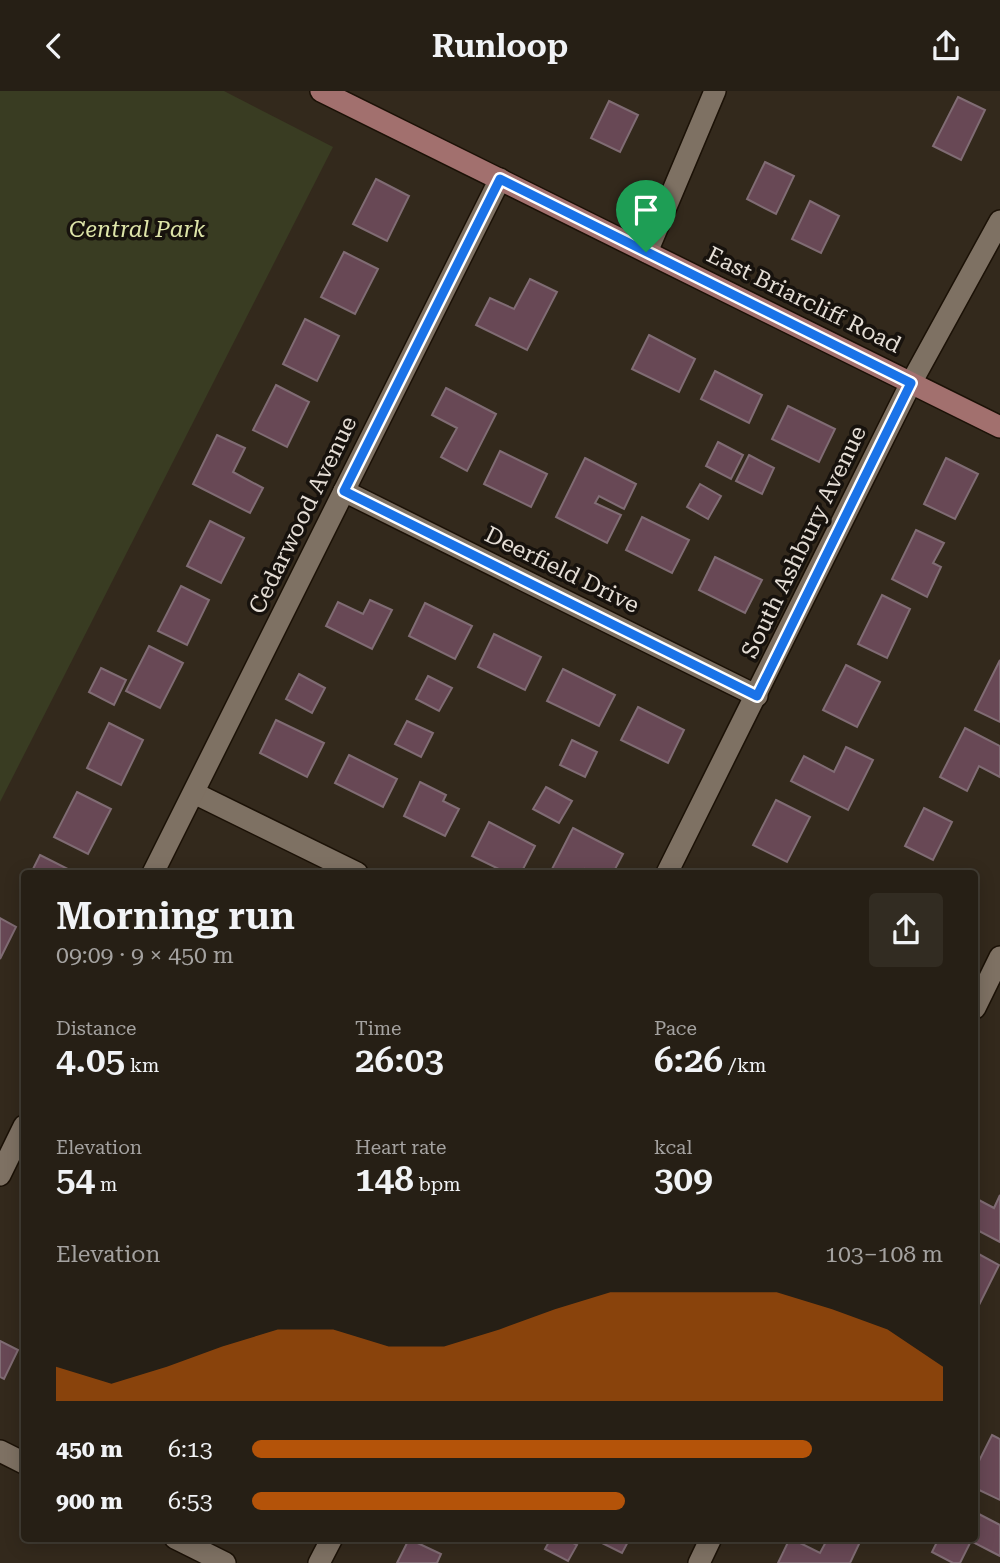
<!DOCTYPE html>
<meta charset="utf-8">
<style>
:root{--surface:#261f15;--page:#322c22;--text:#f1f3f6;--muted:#a4a2a0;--line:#423d34;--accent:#b45309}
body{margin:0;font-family:"Roboto Serif",serif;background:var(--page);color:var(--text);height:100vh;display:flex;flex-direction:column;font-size:26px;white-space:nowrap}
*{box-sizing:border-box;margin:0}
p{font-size:23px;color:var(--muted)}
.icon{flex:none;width:38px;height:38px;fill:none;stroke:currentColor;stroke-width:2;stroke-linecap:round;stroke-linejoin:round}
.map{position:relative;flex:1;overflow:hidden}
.drawer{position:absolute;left:21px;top:779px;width:957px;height:672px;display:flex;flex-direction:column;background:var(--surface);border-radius:7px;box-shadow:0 4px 18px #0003,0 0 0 2px var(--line)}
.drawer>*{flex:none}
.pin{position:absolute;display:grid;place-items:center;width:60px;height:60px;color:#fff;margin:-72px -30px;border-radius:50% 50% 50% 0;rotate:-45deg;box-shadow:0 0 7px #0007}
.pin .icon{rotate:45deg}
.round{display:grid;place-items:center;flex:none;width:74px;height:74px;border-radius:7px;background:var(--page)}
.head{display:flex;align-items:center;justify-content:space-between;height:119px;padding:0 35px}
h1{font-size:38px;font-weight:600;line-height:52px}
.figures{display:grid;grid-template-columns:repeat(3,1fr);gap:10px;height:119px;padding:7px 35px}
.figures div{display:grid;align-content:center}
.figures b{font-size:35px;font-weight:600}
.figures small{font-size:19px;font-weight:400}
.figures p{font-size:19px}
.chart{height:196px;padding:14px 35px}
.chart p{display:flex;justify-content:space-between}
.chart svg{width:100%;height:126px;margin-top:7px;fill:var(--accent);opacity:.7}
ul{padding:0 35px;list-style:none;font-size:23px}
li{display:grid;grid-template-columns:112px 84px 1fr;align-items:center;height:52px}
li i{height:18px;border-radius:9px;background:var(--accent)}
header{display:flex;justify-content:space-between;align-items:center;height:91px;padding:0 35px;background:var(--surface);font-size:32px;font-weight:600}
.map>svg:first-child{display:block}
.green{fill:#393c22}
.building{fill:#684855;stroke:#806c74;stroke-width:2}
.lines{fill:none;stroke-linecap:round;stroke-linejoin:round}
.street-casing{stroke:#1b1106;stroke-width:24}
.secondary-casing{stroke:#1b1106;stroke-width:24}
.street{stroke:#7e7163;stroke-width:21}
.secondary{stroke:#a2706e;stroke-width:21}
.route-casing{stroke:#fff;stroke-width:14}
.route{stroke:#1a73e8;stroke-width:9}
.labels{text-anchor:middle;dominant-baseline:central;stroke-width:7;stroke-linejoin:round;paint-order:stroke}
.park-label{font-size:23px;font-style:italic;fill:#dee5a9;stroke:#17120d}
.street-label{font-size:23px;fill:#e5ded6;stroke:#17120d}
</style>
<header><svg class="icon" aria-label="back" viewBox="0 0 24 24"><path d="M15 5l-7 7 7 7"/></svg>Runloop<svg class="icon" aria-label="share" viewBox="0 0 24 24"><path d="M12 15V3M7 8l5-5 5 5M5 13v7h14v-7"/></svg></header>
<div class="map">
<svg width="1000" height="1472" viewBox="0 0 1000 1472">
<rect width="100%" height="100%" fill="#33291c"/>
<!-- green -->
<polygon class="green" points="0,0 224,0 333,56 0,711"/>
<!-- building -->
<g class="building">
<polygon points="958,6 985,19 961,69 933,55"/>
<polygon points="609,10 638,24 620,61 591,47"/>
<polygon points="765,71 794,85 776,123 747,108"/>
<polygon points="376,88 409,105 387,150 353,133"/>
<polygon points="810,110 839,125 821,162 792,148"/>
<polygon points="344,161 378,178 355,223 321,206"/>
<polygon points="530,188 557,201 527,259 476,234 490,207 514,218"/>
<polygon points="305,228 339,245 317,290 283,273"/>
<polygon points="649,244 695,268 679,301 632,278"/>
<polygon points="715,280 762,304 749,332 701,308"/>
<polygon points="276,294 309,311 287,356 253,339"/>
<polygon points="446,297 496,323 467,380 441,366 457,337 432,324"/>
<polygon points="788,315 835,338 819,371 772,348"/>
<polygon points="217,344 245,357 233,381 263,397 250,422 193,393"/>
<polygon points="718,351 743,364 731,388 706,375"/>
<polygon points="500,360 547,383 531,416 484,393"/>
<polygon points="749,364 774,377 762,403 736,390"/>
<polygon points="585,367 636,393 624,418 599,405 595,412 621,424 607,452 556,426"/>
<polygon points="946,367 978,383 955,428 924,413"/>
<polygon points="700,393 721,405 708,428 687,416"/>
<polygon points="642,426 689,449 672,482 626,459"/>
<polygon points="210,430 244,447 221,492 187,475"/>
<polygon points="916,439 944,452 933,472 941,476 927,506 892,488"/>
<polygon points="715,466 762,489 745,522 699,499"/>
<polygon points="181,495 209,509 187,554 158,540"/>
<polygon points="882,504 910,518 887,567 858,553"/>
<polygon points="370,509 392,519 372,558 326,535 338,511 363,523"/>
<polygon points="425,512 472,535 455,568 409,545"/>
<polygon points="494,543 541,566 525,599 478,576"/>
<polygon points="149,555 183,572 160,617 126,600"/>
<polygon points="1000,569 1000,631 975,619"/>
<polygon points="846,574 880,591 857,636 823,619"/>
<polygon points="101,577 126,589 114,614 89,601"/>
<polygon points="563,578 615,604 599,635 547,610"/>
<polygon points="299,583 325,597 312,622 286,608"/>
<polygon points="428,585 452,597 439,620 416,608"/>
<polygon points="638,616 684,639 668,672 621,649"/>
<polygon points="276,629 324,652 307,686 260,662"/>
<polygon points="407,630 433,642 421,666 395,653"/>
<polygon points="109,632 143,649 121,694 87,677"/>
<polygon points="965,637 1000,655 1000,686 979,675 967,700 940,686"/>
<polygon points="572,649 597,661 585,686 560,674"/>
<polygon points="846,656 873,669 848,719 791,690 804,665 834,681"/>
<polygon points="349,664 397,688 383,716 335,692"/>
<polygon points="420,691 446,704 443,710 459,718 445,745 404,725"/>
<polygon points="546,696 572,710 559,732 533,718"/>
<polygon points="77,701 111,718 88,763 54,746"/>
<polygon points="776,709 810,726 787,771 753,754"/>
<polygon points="924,717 952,731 933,769 905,755"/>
<polygon points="489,731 535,755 521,782 507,782 472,765"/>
<polygon points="573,737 623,763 613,782 594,782 585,778 583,782 550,782"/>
<polygon points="40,764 74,781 74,782 31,782"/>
<polygon points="0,827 16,836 0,868"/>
<polygon points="1000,1104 1000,1151 975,1138 975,1107 994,1117"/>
<polygon points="975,1161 999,1174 975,1222"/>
<polygon points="0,1250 18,1259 4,1288 0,1286"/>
<polygon points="992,1344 1000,1348 1000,1409 975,1397 975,1378"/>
<polygon points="975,1421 1000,1434 1000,1465 971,1450 960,1472 953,1472 932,1461 939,1447 975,1447"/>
<polygon points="551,1447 564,1447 577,1454 568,1470 545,1458"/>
<polygon points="592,1447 630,1447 622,1462"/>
<polygon points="790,1447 820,1462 828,1447 852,1447 860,1451 850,1472 778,1472"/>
<polygon points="409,1448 441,1463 437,1472 397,1472"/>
</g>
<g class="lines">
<defs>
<g id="street">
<polyline points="647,161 715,0"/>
<polyline points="344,400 757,605"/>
<polyline points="194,702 357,782"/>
<polyline points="153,782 500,88"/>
<polyline points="667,782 911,292 1000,130"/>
<polyline points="975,917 1000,866"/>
<polyline points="0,1084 24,1035"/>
<polyline points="0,1360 24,1372"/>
<polyline points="175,1447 225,1472"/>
<polyline points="319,1472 332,1447"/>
<polyline points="699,1472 711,1447"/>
</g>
<polyline id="secondary" points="321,0 1000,336"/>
</defs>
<!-- street casing -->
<use href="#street" class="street-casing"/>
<!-- secondary casing -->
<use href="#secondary" class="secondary-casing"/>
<!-- street -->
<use href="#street" class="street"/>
<!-- secondary -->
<use href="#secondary" class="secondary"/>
</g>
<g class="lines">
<defs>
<polygon id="route" points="500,88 911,292 757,605 344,400"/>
</defs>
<!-- route casing -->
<use href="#route" class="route-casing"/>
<!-- route -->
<use href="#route" class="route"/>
</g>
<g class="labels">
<!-- park labels -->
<g class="park-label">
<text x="137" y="138">Central Park</text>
</g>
<!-- street labels -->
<g class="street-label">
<text transform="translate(804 209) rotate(26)">East Briarcliff Road</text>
<text transform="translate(303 424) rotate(-64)">Cedarwood Avenue</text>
<text transform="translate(804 451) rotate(-64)">South Ashbury Avenue</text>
<text transform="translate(562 479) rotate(26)">Deerfield Drive</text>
</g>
</g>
</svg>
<div class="pin" style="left:646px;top:161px;background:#1e9e55"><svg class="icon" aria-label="arrive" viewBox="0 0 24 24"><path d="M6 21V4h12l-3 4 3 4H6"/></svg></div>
<section class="drawer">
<div class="head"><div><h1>Morning run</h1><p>09:09 · 9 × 450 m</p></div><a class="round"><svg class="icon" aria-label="share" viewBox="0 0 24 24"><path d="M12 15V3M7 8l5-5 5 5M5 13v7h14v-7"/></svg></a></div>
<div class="figures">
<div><p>Distance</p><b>4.05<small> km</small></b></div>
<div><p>Time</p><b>26:03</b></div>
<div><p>Pace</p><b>6:26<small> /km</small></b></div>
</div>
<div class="figures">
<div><p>Elevation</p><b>54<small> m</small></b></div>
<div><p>Heart rate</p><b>148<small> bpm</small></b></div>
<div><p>kcal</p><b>309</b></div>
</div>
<div class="chart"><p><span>Elevation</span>103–108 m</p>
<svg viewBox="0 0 160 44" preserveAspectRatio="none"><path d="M0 44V32L10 38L20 32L30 25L40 19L50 19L60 25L70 25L80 19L90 12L100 6L110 6L120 6L130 6L140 12L150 19L160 32V44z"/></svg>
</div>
<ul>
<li><b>450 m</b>6:13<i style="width:81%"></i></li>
<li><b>900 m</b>6:53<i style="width:54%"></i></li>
</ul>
</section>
</div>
